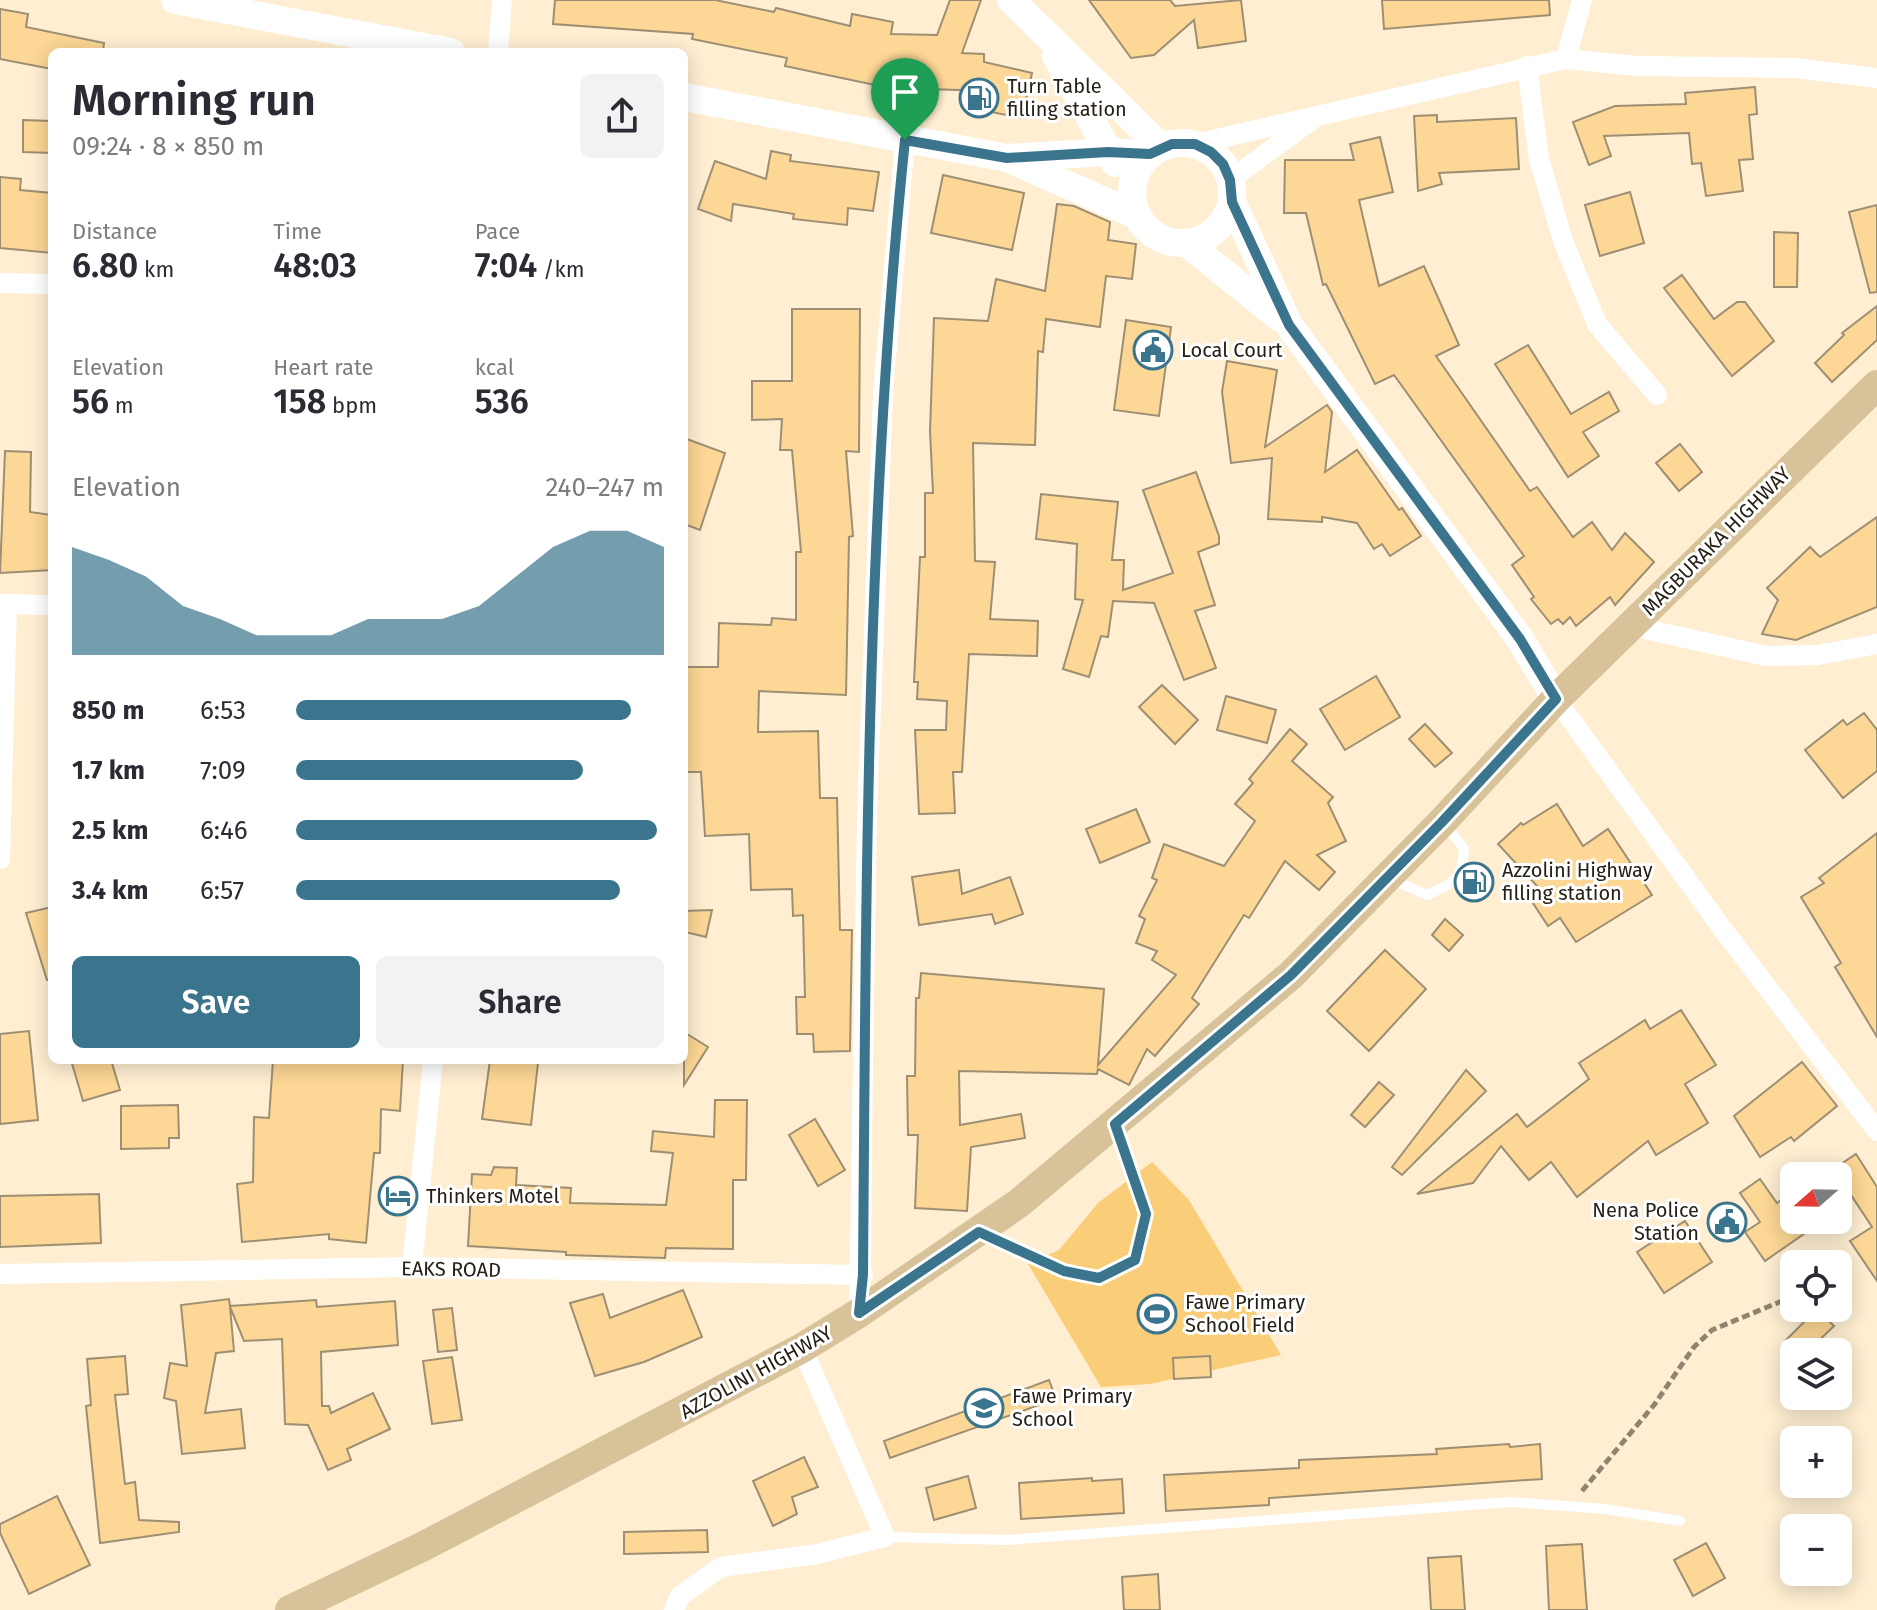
<!DOCTYPE html>
<meta charset="utf-8">
<style>
:root{--surface:#fff;--page:#f2f2f3;--text:#2b2b33;--muted:#7c7c81;--accent:#3a758d}
body{margin:0;font-family:"Fira Sans",sans-serif;background:var(--page);color:var(--text);height:100vh;display:flex;flex-direction:column;font-size:30px;white-space:nowrap}
*{box-sizing:border-box;margin:0}
p{font-size:26px;color:var(--muted)}
.icon{flex:none;width:44px;height:44px;fill:none;stroke:currentColor;stroke-width:2;stroke-linecap:round;stroke-linejoin:round}
.map{position:relative;flex:1;overflow:hidden}
.drawer{position:absolute;left:48px;top:48px;width:640px;height:1016px;display:flex;flex-direction:column;background:var(--surface);border-radius:12px;box-shadow:0 4px 20px #0003}
.drawer>*{flex:none}
.needle{width:52px;rotate:250deg}
.fabs{position:absolute;left:1780px;top:1162px;display:grid;gap:16px}
.fabs a{display:grid;place-items:center;width:72px;height:72px;border-radius:12px;background:var(--surface);box-shadow:0 4px 20px #0003;font-size:40px}
.pin{position:absolute;display:grid;place-items:center;width:68px;height:68px;color:#fff;margin:-82px -34px;border-radius:50% 50% 50% 0;rotate:-45deg;box-shadow:0 0 8px #0007}
.pin .icon{rotate:45deg}
.round{display:grid;place-items:center;flex:none;width:84px;height:84px;border-radius:12px;background:var(--page)}
.headline{display:flex;align-items:center;justify-content:space-between;height:136px;padding:0 24px}
h1{font-size:44px;font-weight:600;line-height:60px}
.stats{display:grid;grid-template-columns:repeat(3,1fr);gap:12px;height:136px;padding:8px 24px}
.stats div{display:grid;align-content:center}
.stats b{font-size:34px;font-weight:600}
.stats small{font-size:22px;font-weight:400}
.stats p{font-size:22px}
.chart{height:224px;padding:16px 24px}
.chart p{display:flex;justify-content:space-between}
.chart svg{width:100%;height:144px;margin-top:8px;fill:var(--accent);opacity:.7}
.action{display:flex;gap:16px;margin-top:auto;padding:16px 24px}
.action a{flex:1;height:92px;border-radius:12px;background:var(--accent);color:#fff;font-size:32px;font-weight:600;line-height:92px;text-align:center}
.action a+a{background:var(--page);color:var(--text)}
ul{padding:0 24px;list-style:none;font-size:26px}
li{display:grid;grid-template-columns:128px 96px 1fr;align-items:center;height:60px}
li i{height:20px;border-radius:10px;background:var(--accent)}
.map>svg:first-child{display:block}
.green{fill:#facd78}
.building{fill:#fcd795;stroke:#9e8f74;stroke-width:2}
.lines{fill:none;stroke-linecap:round;stroke-linejoin:round}
.path{stroke:#908471;stroke-width:5;stroke-dasharray:8 4;stroke-linecap:butt}
.lane{stroke:#fff;stroke-width:10}
.street{stroke:#fff;stroke-width:20}
.secondary{stroke:#fff;stroke-width:28}
.primary{stroke:#d8c299;stroke-width:30}
.route-casing{stroke:#fff;stroke-width:16}
.route{stroke:#3a758d;stroke-width:10}
.labels{text-anchor:middle;dominant-baseline:central;stroke-width:6;stroke-linejoin:round;paint-order:stroke}
.poi-label{font-size:20px;fill:#262016;stroke:#fff;text-anchor:start}
.street-label{font-size:20px;fill:#262016;stroke:#fff}
</style>
<div class="map">
<svg width="1877" height="1610" viewBox="0 0 1877 1610">
<rect width="100%" height="100%" fill="#ffeed1"/>
<!-- green -->
<polygon class="green" points="1152,1162 1189,1200 1281,1355 1150,1384 1101,1387 1028,1264 1059,1250 1098,1203"/>
<!-- building -->
<g class="building">
<polygon points="555,0 715,0 774,12 776,8 850,26 852,14 893,22 891,34 937,35 950,0 981,0 962,53 984,54 984,62 1032,73 1022,118 991,112 995,91 889,88 785,66 787,58 692,39 693,34 553,24"/>
<polygon points="1089,0 1170,0 1175,6 1241,0 1246,41 1198,48 1194,20 1154,55 1131,58"/>
<polygon points="1382,0 1549,0 1550,15 1384,29"/>
<polygon points="0,9 28,14 26,27 104,43 103,52 52,52 52,69 0,59"/>
<polygon points="1755,87 1757,114 1749,115 1753,159 1739,160 1743,191 1706,196 1701,163 1692,164 1689,133 1604,136 1611,156 1589,165 1573,122 1615,106 1686,104 1685,93"/>
<polygon points="1437,115 1437,122 1516,118 1519,169 1439,173 1442,184 1418,191 1414,116"/>
<polygon points="23,120 52,121 52,153 23,152"/>
<polygon points="1380,137 1393,192 1359,200 1379,286 1424,266 1459,345 1436,356 1530,491 1537,487 1573,537 1592,522 1612,550 1625,533 1654,562 1615,605 1610,597 1576,626 1570,617 1563,624 1558,619 1551,624 1531,599 1534,597 1512,565 1524,556 1394,375 1375,384 1326,284 1323,285 1306,213 1284,213 1285,160 1354,160 1350,144"/>
<polygon points="771,151 791,155 790,161 879,172 873,211 848,208 847,225 793,219 794,214 733,204 731,221 698,209 715,161 766,179"/>
<polygon points="943,175 1024,193 1012,250 931,233"/>
<polygon points="0,177 21,179 20,190 52,193 52,253 0,248"/>
<polygon points="1630,192 1644,243 1600,256 1585,205"/>
<polygon points="1057,204 1074,206 1110,222 1108,240 1136,244 1132,279 1106,276 1100,327 1046,319 1043,352 1038,351 1035,445 973,443 975,561 995,562 990,619 1038,621 1037,656 969,654 962,772 953,772 955,813 919,814 915,730 946,730 947,701 917,699 918,682 914,682 920,557 925,557 925,493 933,493 930,431 934,318 988,321 996,279 1045,291"/>
<polygon points="1877,205 1877,292 1870,293 1849,212"/>
<polygon points="1774,232 1798,233 1797,287 1774,287"/>
<polygon points="1682,275 1714,319 1737,302 1745,302 1774,341 1732,376 1664,288"/>
<polygon points="1877,306 1877,340 1832,382 1815,363 1844,335 1842,333"/>
<polygon points="792,309 860,309 859,452 846,451 853,536 849,537 846,695 759,691 758,732 818,731 820,798 837,798 840,930 852,930 850,1051 814,1052 813,1034 797,1034 796,997 805,997 803,915 793,916 792,889 751,890 749,834 705,836 701,772 684,772 684,667 718,667 719,623 771,625 772,618 796,620 796,552 801,552 792,450 780,450 782,419 752,420 752,381 792,381"/>
<polygon points="1126,320 1171,327 1159,416 1114,410"/>
<polygon points="1528,345 1571,414 1609,392 1619,411 1583,432 1599,456 1568,477 1495,364"/>
<polygon points="1227,361 1277,370 1265,447 1327,405 1332,412 1325,472 1357,450 1399,510 1402,508 1421,536 1390,556 1382,544 1374,549 1357,523 1322,517 1322,522 1268,519 1272,458 1231,463 1222,392"/>
<polygon points="684,438 725,453 700,530 684,524"/>
<polygon points="1680,444 1702,472 1679,491 1656,463"/>
<polygon points="5,451 31,452 30,512 52,515 52,570 0,573"/>
<polygon points="1196,472 1219,536 1219,544 1198,552 1215,605 1195,611 1216,668 1184,680 1154,603 1113,601 1108,637 1101,636 1089,677 1063,669 1083,600 1075,599 1077,544 1036,539 1041,494 1118,502 1112,560 1124,560 1123,590 1173,573 1143,490"/>
<polygon points="1877,517 1877,607 1796,640 1762,634 1778,600 1767,588 1810,547 1820,557"/>
<polygon points="1376,676 1400,717 1345,750 1320,709"/>
<polygon points="1162,685 1198,720 1175,744 1139,707"/>
<polygon points="1226,696 1276,710 1267,743 1217,730"/>
<polygon points="1864,713 1877,730 1877,771 1843,798 1805,750 1843,720 1847,725"/>
<polygon points="1425,724 1452,753 1435,767 1409,739"/>
<polygon points="1290,729 1307,744 1292,761 1333,797 1328,803 1346,841 1317,855 1335,872 1319,890 1285,861 1249,918 1244,915 1192,998 1199,1004 1155,1056 1147,1049 1129,1085 1098,1069 1097,1074 959,1071 960,1125 1021,1114 1025,1138 971,1147 967,1211 915,1208 918,1135 908,1135 907,1076 915,1076 916,998 919,998 921,973 1104,989 1098,1065 1176,975 1152,960 1157,951 1136,943 1145,919 1139,916 1157,880 1152,878 1164,844 1224,866 1255,821 1235,804 1253,783 1249,779"/>
<polygon points="1557,804 1583,846 1608,829 1652,895 1576,942 1560,918 1548,926 1527,894 1538,887 1498,844 1521,823 1523,825"/>
<polygon points="1136,809 1150,842 1100,863 1086,829"/>
<polygon points="1877,833 1877,1037 1835,967 1841,963 1801,897 1824,883 1819,878"/>
<polygon points="959,870 962,894 1010,877 1023,914 995,924 992,914 919,925 912,877"/>
<polygon points="52,907 52,980 47,980 26,913"/>
<polygon points="712,910 706,937 685,932 684,911"/>
<polygon points="1445,919 1463,935 1449,951 1432,935"/>
<polygon points="1385,950 1426,989 1369,1051 1327,1011"/>
<polygon points="1681,1010 1716,1065 1685,1084 1708,1123 1656,1155 1648,1141 1577,1197 1551,1162 1529,1180 1501,1146 1473,1183 1417,1194 1517,1114 1527,1127 1589,1079 1579,1063 1645,1020 1650,1029"/>
<polygon points="29,1031 38,1120 0,1124 0,1034"/>
<polygon points="684,1032 708,1047 684,1085"/>
<polygon points="71,1060 111,1060 120,1090 83,1101"/>
<polygon points="273,1060 403,1060 400,1111 381,1109 380,1153 374,1153 366,1243 329,1239 329,1234 242,1242 237,1184 253,1182 254,1117 269,1118"/>
<polygon points="490,1060 538,1063 531,1125 482,1119"/>
<polygon points="1802,1062 1837,1106 1794,1141 1791,1137 1760,1157 1734,1116"/>
<polygon points="1466,1070 1486,1091 1402,1175 1392,1167"/>
<polygon points="1379,1082 1394,1095 1365,1127 1351,1115"/>
<polygon points="715,1100 747,1100 746,1180 733,1180 733,1249 666,1248 665,1258 566,1255 566,1252 468,1246 472,1174 491,1175 494,1167 517,1168 516,1185 571,1188 570,1203 666,1205 673,1153 651,1151 653,1131 714,1137"/>
<polygon points="178,1105 179,1138 169,1138 169,1148 121,1149 121,1106"/>
<polygon points="815,1119 845,1170 818,1186 789,1135"/>
<polygon points="1856,1154 1877,1187 1877,1281 1850,1241 1872,1227 1847,1189 1838,1195 1838,1166"/>
<polygon points="1760,1179 1777,1203 1794,1191 1794,1220 1824,1220 1765,1261 1745,1232 1760,1222 1740,1193"/>
<polygon points="99,1194 101,1243 0,1247 0,1196"/>
<polygon points="1685,1221 1712,1262 1664,1293 1637,1252"/>
<polygon points="683,1290 702,1337 644,1362 595,1376 570,1303 603,1294 610,1318"/>
<polygon points="229,1299 230,1306 316,1300 317,1307 395,1301 398,1345 321,1352 322,1406 329,1406 331,1413 373,1393 390,1429 347,1449 351,1460 328,1470 308,1425 285,1424 282,1339 244,1341 230,1307 234,1351 216,1353 205,1413 241,1409 245,1448 182,1454 176,1401 164,1398 170,1363 187,1366 181,1305"/>
<polygon points="452,1308 457,1350 438,1352 433,1310"/>
<polygon points="1817,1309 1834,1326 1807,1352 1798,1352 1786,1340"/>
<polygon points="125,1356 128,1394 115,1395 125,1484 135,1482 139,1520 179,1522 179,1532 100,1543 86,1406 91,1405 87,1359"/>
<polygon points="1210,1356 1211,1377 1174,1379 1173,1358"/>
<polygon points="452,1357 462,1420 432,1424 423,1361"/>
<polygon points="1049,1380 1056,1399 890,1458 884,1441"/>
<polygon points="1509,1444 1510,1447 1540,1444 1542,1479 1269,1498 1269,1505 1166,1511 1164,1475 1299,1468 1299,1460 1437,1454 1436,1449"/>
<polygon points="804,1457 818,1487 792,1497 797,1514 773,1526 753,1481"/>
<polygon points="968,1476 976,1508 934,1520 926,1488"/>
<polygon points="1092,1478 1092,1481 1122,1479 1124,1513 1021,1519 1019,1483"/>
<polygon points="57,1496 90,1565 29,1594 0,1533 0,1524"/>
<polygon points="707,1530 708,1552 624,1554 624,1532"/>
<polygon points="1706,1543 1725,1578 1693,1596 1674,1560"/>
<polygon points="1582,1544 1587,1610 1549,1610 1546,1546"/>
<polygon points="1461,1556 1465,1610 1431,1610 1428,1558"/>
<polygon points="1158,1574 1160,1610 1124,1610 1122,1577"/>
</g>
<g class="lines">
<!-- path -->
<polyline class="path" points="1582,1491 1654,1405 1694,1347 1712,1330 1794,1296"/>
<!-- lane -->
<g class="lane">
<path d="M1393,880l34,15c27,-12 35,-15 37,-46l-20,-26"/>
<polyline points="981,1233 1064,1271 1099,1278 1135,1260 1146,1214 1115,1126"/>
<polyline points="885,1537 1007,1540 1510,1502 1605,1509 1680,1521"/>
</g>
<!-- street -->
<g class="street">
<polyline points="498,52 502,0"/>
<polyline points="1566,59 1582,0"/>
<polyline points="1527,66 1539,159 1563,241 1597,324 1657,395"/>
<polyline points="1195,144 1566,59 1637,66 1795,68 1877,78"/>
<polyline points="1230,180 1313,119"/>
<polyline points="0,283 52,284"/>
<polyline points="0,604 52,605"/>
<polyline points="1631,626 1766,656 1818,655 1877,644"/>
<polyline points="1556,699 1721,927 1877,1131"/>
<polyline points="0,859 7,605"/>
<polyline points="412,1267 433,1060"/>
<polyline points="0,1274 412,1267 863,1275"/>
<polyline points="859,1313 867,813 883,393 905,140"/>
<polyline points="674,1610 680,1596 721,1567 817,1554 885,1537 802,1348"/>
</g>
<!-- secondary -->
<g class="secondary">
<polyline points="175,0 451,52"/>
<polyline points="1011,0 1161,147"/>
<polyline points="1056,56 1115,163"/>
<polyline points="684,97 1007,158 1108,152 1150,154"/>
<circle cx="1182" cy="193" r="50"/>
<polyline points="1009,159 1136,215"/>
<polyline points="1232,202 1289,325 1520,639 1556,699"/>
<polyline points="1188,244 1279,317"/>
</g>
<!-- primary -->
<polyline class="primary" points="290,1610 424,1546 802,1348 859,1313 1019,1203 1291,975 1442,822 1556,699 1877,385"/>
</g>
<g class="lines">
<defs>
<path id="route" d="M905,140l102,18 101,-6 42,2 22,-10h23l16,8 12,12 7,16 2,22 57,123 231,314 36,60 -114,123 -151,153 -176,149 31,90 -11,46 -36,18 -35,-7 -85,-39 -120,81 4,-38c3,-379 3,-759 42,-1135z"/>
</defs>
<!-- route casing -->
<use href="#route" class="route-casing"/>
<!-- route -->
<use href="#route" class="route"/>
</g>
<!-- icons -->
<defs>
<symbol id="fuel-ring" viewBox="-11 -11 22 22"><circle r="9.5" fill="#fff" stroke="#3a758d" stroke-width="1.5"/><path d="M-5.5-6h7V0h2V4h1.3V-2.5L3-4.5l.8-.8L6-3V5H2.5V1h-1V6h-7ZM-4.2-4.7v3.2H.2V-4.7Z" fill="#3a758d"/></symbol>
<symbol id="civic-ring" viewBox="-11 -11 22 22"><circle r="9.5" fill="#fff" stroke="#3a758d" stroke-width="1.5"/><path d="M-.6-6.5H3V-4.5H.6V-3L4-1V1h2V6H-6V1h2V-1L-.6-3ZM-1.2 2.5V6h2.4V2.5Z" fill="#3a758d"/></symbol>
<symbol id="hotel-ring" viewBox="-11 -11 22 22"><circle r="9.5" fill="#fff" stroke="#3a758d" stroke-width="1.5"/><path d="M-6-4.5h1.5V1H6V5H4.5V3h-9V5H-6ZM-4 0a1.8 1.8 0 1 1 3.6 0ZM.5 0V-2.5h3Q6-2.5 6 0Z" fill="#3a758d"/></symbol>
<symbol id="stadium-ring" viewBox="-11 -11 22 22"><circle r="9.5" fill="#fff" stroke="#3a758d" stroke-width="1.5"/><path d="M0-5a6.5 5 0 1 0 0 10a6.5 5 0 1 0 0-10ZM-3.5-1.8h7v3.6h-7Z" fill="#3a758d"/></symbol>
<symbol id="school-ring" viewBox="-11 -11 22 22"><circle r="9.5" fill="#fff" stroke="#3a758d" stroke-width="1.5"/><path d="M0-5L7-2L0 1L-7-2ZM-4 1L0 2.5L4 1V4Q0 6-4 4Z" fill="#3a758d"/></symbol>
</defs>
<g fill-rule="evenodd">
<use href="#fuel-ring" x="957" y="76" width="44" height="44"/>
<use href="#civic-ring" x="1131" y="328" width="44" height="44"/>
<use href="#fuel-ring" x="1452" y="860" width="44" height="44"/>
<use href="#hotel-ring" x="376" y="1174" width="44" height="44"/>
<use href="#civic-ring" x="1705" y="1200" width="44" height="44"/>
<use href="#stadium-ring" x="1135" y="1292" width="44" height="44"/>
<use href="#school-ring" x="962" y="1386" width="44" height="44"/>
</g>
<g class="labels">
<!-- poi labels -->
<g class="poi-label">
<text x="1007" y="86">Turn Table<tspan x="1007" dy="23">filling station</tspan></text>
<text x="1181" y="350">Local Court</text>
<text x="1502" y="870">Azzolini Highway<tspan x="1502" dy="23">filling station</tspan></text>
<text x="426" y="1196">Thinkers Motel</text>
<text x="1699" y="1210" text-anchor="end">Nena Police<tspan x="1699" dy="23">Station</tspan></text>
<text x="1185" y="1302">Fawe Primary<tspan x="1185" dy="23">School Field</tspan></text>
<text x="1012" y="1396">Fawe Primary<tspan x="1012" dy="23">School</tspan></text>
</g>
<!-- street labels -->
<g class="street-label">
<text transform="translate(1716 541) rotate(-45)">MAGBURAKA HIGHWAY</text>
<text transform="translate(451 1269) rotate(1)">EAKS ROAD</text>
<text transform="translate(756 1372) rotate(-29)">AZZOLINI HIGHWAY</text>
</g>
</g>
</svg>
<div class="fabs">
<a><svg class="needle" viewBox="-14 -14 28 28"><path d="M0-13l5 13h-10z" fill="#e53935"/><path d="M0 13l5-13h-10z" fill="#7c7c81"/></svg></a>
<a><svg class="icon" aria-label="locate" viewBox="0 0 24 24"><circle cx="12" cy="12" r="6"/><path d="M12 2v4M12 18v4M2 12h4M18 12h4"/></svg></a>
<a><svg class="icon" aria-label="layers" viewBox="0 0 24 24"><path d="M12 4l9 5-9 5-9-5zM3 14l9 5 9-5"/></svg></a>
<a>+</a>
<a>−</a>
</div>
<div class="pin" style="left:905px;top:140px;background:#1e9e55"><svg class="icon" aria-label="arrive" viewBox="0 0 24 24"><path d="M6 21V4h12l-3 4 3 4H6"/></svg></div>
<section class="drawer">
<div class="headline"><div><h1>Morning run</h1><p>09:24 · 8 × 850 m</p></div><a class="round"><svg class="icon" aria-label="share" viewBox="0 0 24 24"><path d="M12 15V3M7 8l5-5 5 5M5 13v7h14v-7"/></svg></a></div>
<div class="stats">
<div><p>Distance</p><b>6.80<small> km</small></b></div>
<div><p>Time</p><b>48:03</b></div>
<div><p>Pace</p><b>7:04<small> /km</small></b></div>
</div>
<div class="stats">
<div><p>Elevation</p><b>56<small> m</small></b></div>
<div><p>Heart rate</p><b>158<small> bpm</small></b></div>
<div><p>kcal</p><b>536</b></div>
</div>
<div class="chart"><p><span>Elevation</span>240–247 m</p>
<svg viewBox="0 0 160 44" preserveAspectRatio="none"><path d="M0 44V11L10 15L20 20L30 29L40 33L50 38L60 38L70 38L80 33L90 33L100 33L110 29L120 20L130 11L140 6L150 6L160 11V44z"/></svg>
</div>
<ul>
<li><b>850 m</b>6:53<i style="width:91%"></i></li>
<li><b>1.7 km</b>7:09<i style="width:78%"></i></li>
<li><b>2.5 km</b>6:46<i style="width:98%"></i></li>
<li><b>3.4 km</b>6:57<i style="width:88%"></i></li>
</ul>
<div class="action"><a>Save</a><a>Share</a></div>
</section>
</div>
